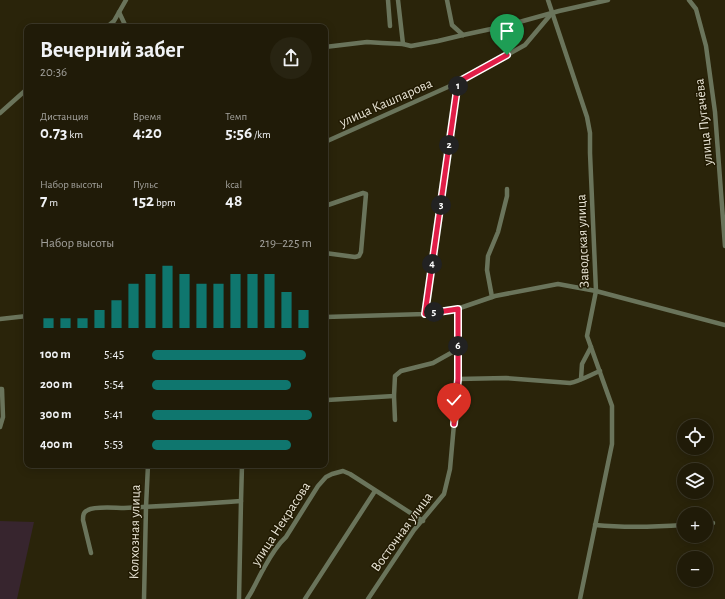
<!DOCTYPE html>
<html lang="ru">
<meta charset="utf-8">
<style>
:root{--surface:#201b08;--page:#282412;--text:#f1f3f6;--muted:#a2a19c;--line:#3d3929;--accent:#0f766e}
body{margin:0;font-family:"Alegreya Sans",sans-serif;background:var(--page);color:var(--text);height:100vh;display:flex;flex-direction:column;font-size:15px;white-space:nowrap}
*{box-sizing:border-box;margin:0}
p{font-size:13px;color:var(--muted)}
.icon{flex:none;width:22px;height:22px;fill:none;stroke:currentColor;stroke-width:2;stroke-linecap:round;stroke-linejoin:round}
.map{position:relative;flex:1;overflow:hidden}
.panel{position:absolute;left:24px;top:24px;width:304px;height:444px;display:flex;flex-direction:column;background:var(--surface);border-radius:8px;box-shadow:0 2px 10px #0003,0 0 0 1px var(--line)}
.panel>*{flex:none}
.tools{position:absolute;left:677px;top:419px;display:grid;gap:8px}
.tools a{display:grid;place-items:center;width:36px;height:36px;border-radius:50%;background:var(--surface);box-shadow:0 2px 10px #0003,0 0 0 1px var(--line);font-size:20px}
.pin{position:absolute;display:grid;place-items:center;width:34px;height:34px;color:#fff;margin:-41px -17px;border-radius:50% 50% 50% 0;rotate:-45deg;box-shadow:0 0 4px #0007}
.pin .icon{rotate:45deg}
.km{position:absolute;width:20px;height:20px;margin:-10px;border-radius:50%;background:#222;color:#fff;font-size:11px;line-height:20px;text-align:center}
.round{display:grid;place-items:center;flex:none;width:42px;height:42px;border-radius:21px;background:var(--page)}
.head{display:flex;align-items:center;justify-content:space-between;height:68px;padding:0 16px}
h1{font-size:22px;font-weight:600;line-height:30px}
.stats{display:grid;grid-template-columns:repeat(3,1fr);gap:6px;height:68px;padding:4px 16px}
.stats div{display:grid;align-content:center}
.stats b{font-size:17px;font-weight:600}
.stats small{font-size:11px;font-weight:400}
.stats p{font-size:11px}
.chart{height:112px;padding:8px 16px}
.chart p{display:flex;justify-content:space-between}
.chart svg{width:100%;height:72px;margin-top:4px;stroke:var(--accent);stroke-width:6}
ul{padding:0 16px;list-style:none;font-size:13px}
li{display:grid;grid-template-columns:64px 48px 1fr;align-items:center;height:30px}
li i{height:10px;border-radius:5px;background:var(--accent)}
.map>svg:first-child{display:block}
.industrial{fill:#37252e}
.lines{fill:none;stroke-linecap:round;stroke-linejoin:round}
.minor{stroke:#6a745b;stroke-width:4.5}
.route-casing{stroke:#fff;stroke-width:8}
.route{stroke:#e11d48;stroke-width:5}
.labels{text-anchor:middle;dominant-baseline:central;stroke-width:3;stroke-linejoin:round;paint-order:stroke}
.street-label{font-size:14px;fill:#e8e4d5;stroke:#211a02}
</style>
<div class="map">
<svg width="725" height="599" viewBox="0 0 725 599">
<rect width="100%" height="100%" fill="#2a240a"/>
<!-- industrial -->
<polygon class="industrial" points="0,521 34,522 17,599 0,599"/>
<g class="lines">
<!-- minor -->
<g class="minor">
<polyline points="388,0 390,26"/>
<polyline points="398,0 403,44"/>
<polyline points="447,0 452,25 463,35"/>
<polyline points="548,0 587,117 590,133 590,153 596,291 587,336 612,406 612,444 580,599"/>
<polyline points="689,0 696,9 706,46 715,112 725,246"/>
<polyline points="119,12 126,27"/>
<polyline points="107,27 114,21 126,0"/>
<polyline points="325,47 367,42 382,43 403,44 411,46 438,41 463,35 505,26 559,11 608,0"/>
<polyline points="0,113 27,89"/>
<polyline points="325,142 459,82 525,45 552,13"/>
<polyline points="325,206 363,193 366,194 361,252 359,256 355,257 325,253"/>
<polyline points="492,297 487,270 488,256 498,232 507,196 507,189"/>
<polyline points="425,314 459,82"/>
<polyline points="325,317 425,314 457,309 495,296 558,284 596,291 725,325"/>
<polyline points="0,319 27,316"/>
<path d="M458,379l48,-1 64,5c10,-2 20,-8 30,-12"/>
<polyline points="581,379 582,364 591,347"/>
<polyline points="325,384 327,400 325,424"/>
<polyline points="0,389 2,389 3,417 0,427"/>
<polyline points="394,396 395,420"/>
<polyline points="327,400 394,396 395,376 401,371 433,363 458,349"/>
<polyline points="706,523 713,523"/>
<path d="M595,525c30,3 60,2 89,0"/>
<path d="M91,553l-8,-33c0,-4 0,-8 5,-10 7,-4 27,-2 36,-2 39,-2 78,-4 117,-7"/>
<polyline points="144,599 146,507 148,465"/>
<polyline points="239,599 241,501 242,465"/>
<path d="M247,599c7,-10 11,-21 17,-31 6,-11 13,-23 22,-31l32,-51 8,-9 6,-3 11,-3 7,3 73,47"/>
<polyline points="305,599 375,491"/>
<polyline points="368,599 414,530 444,494 450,469 458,379 457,309"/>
</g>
</g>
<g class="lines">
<defs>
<polyline id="route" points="454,424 458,379 458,309 425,314 458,82 507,55"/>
</defs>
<!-- route casing -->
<use href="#route" class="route-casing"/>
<!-- route -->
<use href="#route" class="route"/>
</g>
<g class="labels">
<!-- street labels -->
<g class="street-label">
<text transform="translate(386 103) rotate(-24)">улица Кашпарова</text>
<text transform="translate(704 122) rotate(-96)">улица Пугачёва</text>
<text transform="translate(583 241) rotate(-92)">Заводская улица</text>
<text transform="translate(281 524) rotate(-57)">улица Некрасова</text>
<text transform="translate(135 532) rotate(-89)">Колхозная улица</text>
<text transform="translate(402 532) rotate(-54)">Восточная улица</text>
</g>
</g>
</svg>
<div class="tools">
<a><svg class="icon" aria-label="locate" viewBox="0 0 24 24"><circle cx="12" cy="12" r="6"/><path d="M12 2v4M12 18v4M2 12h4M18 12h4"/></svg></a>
<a><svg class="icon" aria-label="layers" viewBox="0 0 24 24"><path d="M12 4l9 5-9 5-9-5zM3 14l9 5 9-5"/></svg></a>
<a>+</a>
<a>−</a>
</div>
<div class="pin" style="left:507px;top:55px;background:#1e9e55"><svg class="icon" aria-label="arrive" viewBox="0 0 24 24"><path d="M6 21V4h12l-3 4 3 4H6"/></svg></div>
<div class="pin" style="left:454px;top:424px;background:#d93025"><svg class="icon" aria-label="check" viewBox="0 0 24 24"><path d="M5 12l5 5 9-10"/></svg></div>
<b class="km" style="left:458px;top:86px">1</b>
<b class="km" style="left:449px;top:145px">2</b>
<b class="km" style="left:441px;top:205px">3</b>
<b class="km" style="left:432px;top:264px">4</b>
<b class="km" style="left:434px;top:312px">5</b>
<b class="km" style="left:458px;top:346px">6</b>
<section class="panel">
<div class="head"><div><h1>Вечерний забег</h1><p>20:36</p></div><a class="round"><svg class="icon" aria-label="share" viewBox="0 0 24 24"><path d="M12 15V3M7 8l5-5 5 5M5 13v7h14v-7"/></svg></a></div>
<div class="stats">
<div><p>Дистанция</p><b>0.73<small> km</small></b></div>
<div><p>Время</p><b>4:20</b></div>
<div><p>Темп</p><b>5:56<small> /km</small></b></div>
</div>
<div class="stats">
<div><p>Набор высоты</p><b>7<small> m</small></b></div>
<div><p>Пульс</p><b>152<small> bpm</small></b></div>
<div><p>kcal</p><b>48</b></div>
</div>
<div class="chart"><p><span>Набор высоты</span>219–225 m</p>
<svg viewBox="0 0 160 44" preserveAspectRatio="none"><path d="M5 44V38M15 44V38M25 44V38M35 44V33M45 44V27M55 44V17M65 44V11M75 44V6M85 44V11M95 44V17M105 44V17M115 44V11M125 44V11M135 44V11M145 44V22M155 44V33"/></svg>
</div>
<ul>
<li><b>100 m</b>5:45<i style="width:96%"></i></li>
<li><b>200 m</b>5:54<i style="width:87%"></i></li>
<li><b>300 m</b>5:41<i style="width:100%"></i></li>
<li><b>400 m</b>5:53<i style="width:87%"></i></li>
</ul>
</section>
</div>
